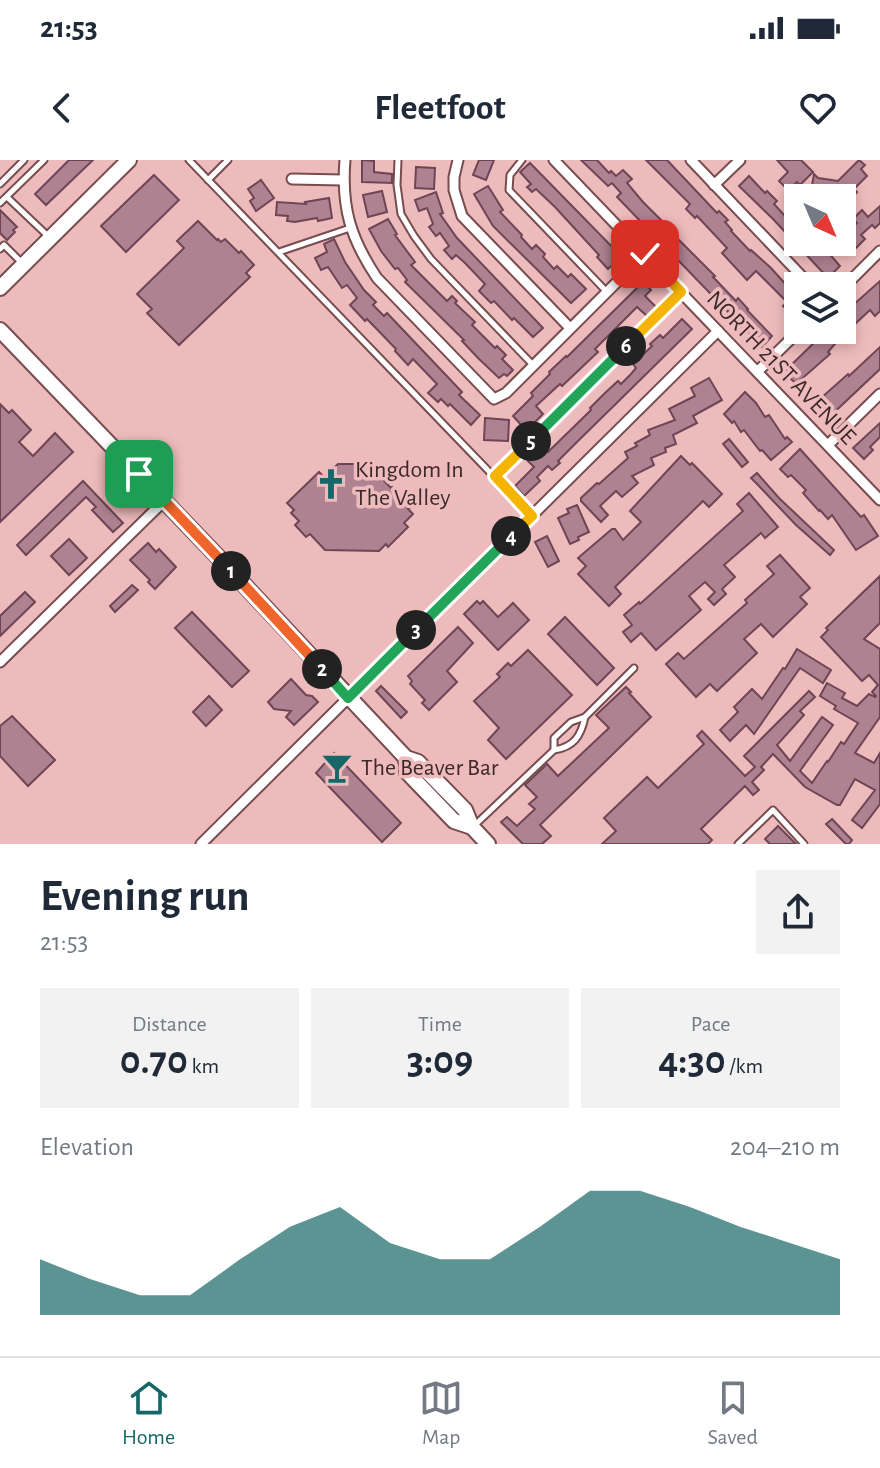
<!DOCTYPE html>
<meta charset="utf-8">
<style>
:root{--surface:#fff;--page:#f2f2f3;--text:#1f2937;--muted:#747a83;--line:#e0e1e3;--accent:#186768}
body{margin:0;font-family:"Alegreya Sans",sans-serif;background:var(--page);color:var(--text);height:100vh;display:flex;flex-direction:column;font-size:30px;white-space:nowrap}
*{box-sizing:border-box;margin:0}
p{font-size:26px;color:var(--muted)}
.icon{flex:none;width:44px;height:44px;fill:none;stroke:currentColor;stroke-width:2;stroke-linecap:round;stroke-linejoin:round}
.map{position:relative;height:684px;overflow:hidden}
.drawer{display:flex;flex-direction:column;background:var(--surface);flex:1}
.drawer>*{flex:none}
.needle{width:52px;rotate:136deg}
.tools{position:absolute;left:784px;top:24px;display:grid;gap:16px}
.tools a{display:grid;place-items:center;width:72px;height:72px;border-radius:0px;background:var(--surface);box-shadow:0 4px 12px #0003;font-size:40px}
.pin{position:absolute;display:grid;place-items:center;width:68px;height:68px;color:#fff;margin:-34px;border-radius:16px;box-shadow:0 4px 12px #0006}
.km{position:absolute;width:40px;height:40px;margin:-20px;border-radius:50%;background:#222;color:#fff;font-size:22px;line-height:40px;text-align:center}
.round{display:grid;place-items:center;flex:none;width:84px;height:84px;border-radius:0px;background:var(--page)}
.summary{display:flex;align-items:center;justify-content:space-between;height:136px;padding:0 40px}
h1{font-size:44px;font-weight:700;line-height:60px}
.stats{display:grid;grid-template-columns:repeat(3,1fr);gap:12px;height:136px;padding:8px 40px}
.stats div{display:grid;align-content:center;border-radius:0px;background:var(--page);text-align:center}
.stats b{font-size:40px;font-weight:700}
.stats small{font-size:22px;font-weight:400}
.stats p{font-size:22px}
.chart{height:224px;padding:16px 40px}
.chart p{display:flex;justify-content:space-between}
.chart svg{width:100%;height:144px;margin-top:8px;fill:var(--accent);opacity:.7}
.status{display:flex;justify-content:space-between;align-items:center;height:56px;padding:0 40px;background:var(--surface);direction:ltr}
.status svg{height:22px;fill:currentColor}
header{display:flex;justify-content:space-between;align-items:center;height:104px;padding:0 40px;background:var(--surface);font-size:36px;font-weight:700}
.tabs{display:flex;justify-content:space-around;align-items:center;height:112px;border-top:2px solid var(--line);background:var(--surface);font-size:22px;color:var(--muted)}
.tabs a{display:grid;justify-items:center;gap:4px}
.tabs .active{color:var(--accent)}
.map>svg:first-child{display:block}
.building{fill:#af8291;stroke:#6e4554;stroke-width:2}
.lines{fill:none;stroke-linecap:round;stroke-linejoin:round}
.lane-casing{stroke:#774c4e;stroke-width:9}
.street-casing{stroke:#774c4e;stroke-width:13}
.secondary-casing{stroke:#774c4e;stroke-width:18}
.primary-casing{stroke:#774c4e;stroke-width:18}
.lane{stroke:#fff;stroke-width:5}
.street{stroke:#fff;stroke-width:9}
.secondary{stroke:#fff;stroke-width:14}
.primary{stroke:#fff;stroke-width:14}
.split-1-casing{stroke:#fff;stroke-width:16}
.split-2-casing{stroke:#fff;stroke-width:16}
.split-3-casing{stroke:#fff;stroke-width:16}
.split-4-casing{stroke:#fff;stroke-width:16}
.split-5-casing{stroke:#fff;stroke-width:16}
.split-6-casing{stroke:#fff;stroke-width:16}
.split-7-casing{stroke:#fff;stroke-width:16}
.split-1{stroke:#f0652b;stroke-width:10}
.split-2{stroke:#f0652b;stroke-width:10}
.split-3{stroke:#22a559;stroke-width:10}
.split-4{stroke:#22a559;stroke-width:10}
.split-5{stroke:#f5b400;stroke-width:10}
.split-6{stroke:#22a559;stroke-width:10}
.split-7{stroke:#f5b400;stroke-width:10}
.labels{text-anchor:middle;dominant-baseline:central;stroke-width:7;stroke-linejoin:round;paint-order:stroke}
.street-label{font-size:24px;fill:#3c2929;stroke:#eebbbc}
.poi-label{font-size:24px;fill:#3c2929;stroke:#eebbbc;text-anchor:start}
</style>
<div class="status"><b>21:53</b><svg viewBox="0 0 49 12"><path d="M0 12V9h3v3zM5 12V6h3v6zM10 12V3h3v9zM15 12V0h3v12zM26 1h20v11H26zM47 4h2v5h-2z"/></svg></div>
<header><svg class="icon" aria-label="back" viewBox="0 0 24 24"><path d="M15 5l-7 7 7 7"/></svg>Fleetfoot<svg class="icon" aria-label="heart" viewBox="0 0 24 24"><path d="M12 20l-8-8c-3-5 5-10 8-4 3-6 11-1 8 4z"/></svg></header>
<div class="map">
<svg width="880" height="684" viewBox="0 0 880 684">
<rect width="100%" height="100%" fill="#eebbbc"/>
<!-- building -->
<g class="building">
<polygon points="69,0 93,0 46,45 35,34"/>
<polygon points="362,0 374,1 374,12 392,14 392,23 362,22"/>
<polygon points="479,0 494,0 486,20 473,15"/>
<polygon points="581,0 597,0 609,13 611,11 616,16 623,10 632,19 627,23 643,42 665,64 667,62 677,72 674,75 715,116 713,117 736,141 738,138 748,149 747,150 772,176 762,187 617,37 621,33 612,23 608,26"/>
<polygon points="646,0 667,0 717,53 719,51 728,60 725,62 732,70 731,71 750,91 751,90 771,108 798,138 798,150 793,156 783,146 787,142 756,111 747,120 722,93 727,88 697,56 695,58 686,49 690,44"/>
<polygon points="777,0 801,0 813,12 800,25 797,22 788,30 779,21 788,12"/>
<polygon points="859,0 865,5 861,9 867,16 854,29 857,32 852,38 838,25 836,35 811,31 814,14 818,18 838,21"/>
<polygon points="530,3 621,96 608,109 597,97 599,95 555,47 536,29 532,32 527,27 531,24 520,12"/>
<polygon points="416,7 435,8 434,29 415,28"/>
<polygon points="154,15 179,40 126,92 101,66"/>
<polygon points="749,16 765,33 767,31 777,41 774,44 784,55 789,51 798,60 798,82 819,82 840,106 828,118 773,59 739,26"/>
<polygon points="261,20 274,38 256,51 250,41 254,38 248,29"/>
<polygon points="488,26 503,50 500,52 522,75 521,77 532,89 536,85 545,94 543,97 554,109 557,106 568,117 571,114 586,129 571,143 493,66 474,34"/>
<polygon points="382,31 387,52 368,57 363,35"/>
<polygon points="436,32 443,53 440,54 457,78 543,168 533,177 514,158 512,160 494,141 491,143 479,131 485,124 465,103 456,95 452,99 444,90 449,86 440,73 436,76 429,67 433,64 427,48 419,51 415,40"/>
<polygon points="329,38 332,58 318,61 317,58 295,62 287,61 288,56 276,55 277,42 306,44 305,42"/>
<polygon points="880,46 880,63 875,68 872,65 861,75 865,79 851,93 842,84 842,78 857,63 853,59 862,50 868,57"/>
<polygon points="0,50 17,67 13,70 15,72 7,80 0,73"/>
<polygon points="388,59 397,74 395,75 415,102 411,105 447,141 452,136 457,141 455,143 475,162 472,165 495,188 497,186 506,195 502,199 513,210 507,216 504,214 499,218 478,198 462,181 464,180 405,122 407,120 398,108 395,109 381,91 369,69"/>
<polygon points="198,61 217,80 218,79 221,82 225,79 239,93 241,91 254,105 246,113 250,117 179,185 147,153 152,149 137,134 184,88 177,81"/>
<polygon points="334,79 345,102 364,130 376,142 373,145 384,156 387,153 462,232 459,235 480,255 471,265 450,244 448,246 441,239 438,242 428,233 437,224 413,199 408,205 395,191 396,189 367,159 365,161 350,145 357,138 347,125 342,128 328,107 321,110 315,98 327,92 324,84"/>
<polygon points="880,121 880,151 875,156 870,150 839,179 828,192 830,194 796,224 784,212 827,170 842,170 842,155"/>
<polygon points="643,122 651,130 645,136 657,148 648,157 637,147 595,189 598,192 562,226 560,224 536,246 543,254 533,264 531,262 524,268 513,256 533,236 531,233 550,214 549,212 566,196 567,197"/>
<polygon points="682,159 692,169 577,282 558,301 560,303 552,310 548,306 537,317 540,321 524,336 515,326 534,307 528,301 532,298 530,296 541,285 548,292 591,250 590,248 605,233 618,221 621,224 631,214 636,208 633,204 652,186 650,184 660,175 663,178"/>
<polygon points="880,187 880,209 826,260 812,246 848,214 849,216"/>
<polygon points="709,218 722,240 693,256 697,263 673,275 676,284 665,288 666,292 651,298 654,305 632,316 638,323 622,337 616,331 600,346 608,355 601,362 581,341 581,338 597,323 599,324 628,298 625,292 637,286 635,283 650,275 648,270 675,260 669,249 695,236 691,228"/>
<polygon points="745,232 756,243 765,257 769,255 785,279 787,277 792,282 771,300 762,290 760,291 744,270 741,272 734,261 732,263 724,254"/>
<polygon points="0,244 9,253 12,250 31,270 19,282 33,296 55,273 73,292 0,362"/>
<polygon points="485,258 509,260 508,281 484,280"/>
<polygon points="880,263 880,277 870,287 873,290 864,299 853,288"/>
<polygon points="729,279 748,302 742,307 723,284"/>
<polygon points="800,289 861,357 864,355 878,376 856,390 832,355 828,359 820,350 819,351 803,333 806,330 791,315 788,317 780,309"/>
<polygon points="681,296 690,305 692,303 722,334 709,347 703,341 615,427 621,434 609,446 578,414 586,406 578,398 612,369 615,369 623,380 641,362 630,351"/>
<polygon points="338,304 368,304 391,328 392,327 410,348 408,349 413,354 404,363 408,367 388,387 386,384 379,391 325,390 310,374 306,377 295,365 299,361 291,353 294,350 287,343 319,312 324,317"/>
<polygon points="757,313 779,338 834,390 830,395 796,365 758,325 751,318"/>
<polygon points="83,321 123,363 113,372 92,350 96,347 86,337 26,395 17,385"/>
<polygon points="749,333 778,367 765,378 761,373 724,405 735,417 722,429 726,434 714,445 708,439 715,432 705,422 689,436 701,450 656,490 641,473 631,482 623,472 632,465 624,455 639,442 640,444 743,351 737,344"/>
<polygon points="577,345 589,372 578,377 579,380 570,384 558,358 569,353 567,349"/>
<polygon points="547,376 559,401 548,407 535,382"/>
<polygon points="69,379 87,398 69,415 51,396"/>
<polygon points="148,383 156,392 159,389 176,407 155,429 148,422 150,420 130,400"/>
<polygon points="780,395 810,428 800,437 807,444 773,477 761,464 744,479 757,493 717,531 710,524 696,537 666,504 678,493 684,499 747,443 745,440 774,414 767,406"/>
<polygon points="880,416 880,463 864,479 880,489 880,557 855,593 874,603 880,593 880,644 862,668 852,660 875,630 855,619 840,645 837,645 805,627 773,594 761,607 764,610 752,622 759,630 753,635 745,626 701,669 712,680 708,684 602,684 616,671 604,658 647,617 658,628 704,584 697,576 702,571 745,616 755,607 744,596 809,531 815,537 800,551 804,555 777,585 790,601 822,557 833,565 800,611 812,623 827,601 828,602 841,582 844,584 858,563 834,549 836,546 820,536 827,523 845,533 842,538 857,546 869,534 875,537 876,536 872,532 878,525 869,515 862,521 821,477 828,470 826,468"/>
<polygon points="132,425 138,430 115,452 110,446"/>
<polygon points="25,432 35,442 0,476 0,456"/>
<polygon points="477,441 480,444 483,441 498,457 513,443 529,460 498,490 464,454"/>
<polygon points="192,452 249,511 232,527 175,468"/>
<polygon points="565,457 614,508 597,525 548,474"/>
<polygon points="458,467 473,483 447,511 457,522 429,550 422,543 425,540 410,524 412,521 408,516"/>
<polygon points="797,489 831,510 823,523 800,508 754,574 746,565 730,581 720,570 738,552 734,547 752,529 762,539 783,508 785,509"/>
<polygon points="528,490 572,535 506,599 488,580 499,568 474,541 500,517 497,514 508,503 511,506"/>
<polygon points="291,519 306,535 312,536 318,542 294,565 286,557 291,551 274,549 268,542"/>
<polygon points="381,526 407,552 401,558 376,531"/>
<polygon points="626,527 631,532 629,533 651,557 540,665 551,676 542,684 523,684 501,662 507,657 517,666 535,649 529,644 537,637 525,625 547,604 558,616 609,568 596,555"/>
<polygon points="209,536 222,550 206,566 193,552"/>
<polygon points="12,556 55,600 28,626 0,596 0,566"/>
<polygon points="334,593 401,663 382,682 316,613"/>
<polygon points="832,659 852,680 849,684 846,684 826,664"/>
<polygon points="778,666 796,684 770,684 765,679"/>
</g>
<g class="lines">
<defs>
<g id="lane">
<polyline points="189,0 532,356"/>
<polyline points="398,0 397,25 401,54 414,76 431,99 533,205"/>
<polyline points="522,0 510,15 509,30 606,131"/>
<polyline points="208,20 228,0"/>
<polyline points="0,24 24,0"/>
<polyline points="8,38 49,77"/>
<polyline points="0,43 44,0"/>
<polyline points="0,89 4,85 23,104"/>
<polyline points="279,92 350,68"/>
<polyline points="495,316 680,133"/>
<polyline points="554,590 554,578 571,562 585,557 634,508"/>
<path d="M475,665l79,-75c20,-3 27,-14 31,-33"/>
<polyline points="738,684 773,650 804,684"/>
</g>
<g id="street">
<path d="M345,0c-4,48 6,79 32,118l117,121 12,-6 139,-139"/>
<polyline points="458,0 454,17 454,30 462,56 570,168"/>
<polyline points="554,0 880,340"/>
<polyline points="691,0 811,126"/>
<polyline points="292,19 343,20"/>
<polyline points="714,25 740,0"/>
<polyline points="842,129 880,91"/>
<polyline points="758,211 800,170"/>
<polyline points="828,285 880,234"/>
<polyline points="0,502 164,341"/>
<polyline points="201,684 718,171"/>
</g>
<polyline id="secondary" points="0,128 129,0"/>
<g id="primary">
<polyline points="0,170 220,399 406,598 418,602 465,650 472,667 488,684"/>
<polyline points="406,598 407,612 454,661 472,667"/>
</g>
</defs>
<!-- lane casing -->
<use href="#lane" class="lane-casing"/>
<!-- street casing -->
<use href="#street" class="street-casing"/>
<!-- secondary casing -->
<use href="#secondary" class="secondary-casing"/>
<!-- primary casing -->
<use href="#primary" class="primary-casing"/>
<!-- lane -->
<use href="#lane" class="lane"/>
<!-- street -->
<use href="#street" class="street"/>
<!-- secondary -->
<use href="#secondary" class="secondary"/>
<!-- primary -->
<use href="#primary" class="primary"/>
</g>
<g class="lines">
<defs>
<polyline id="split-1" points="139,314 231,411"/>
<polyline id="split-2" points="231,411 322,509"/>
<polyline id="split-3" points="322,509 348,538 416,470"/>
<polyline id="split-4" points="416,470 511,376"/>
<polyline id="split-5" points="511,376 532,356 495,316 531,281"/>
<polyline id="split-6" points="531,281 626,186"/>
<polyline id="split-7" points="626,186 681,132 645,94"/>
</defs>
<!-- split-1 casing -->
<use href="#split-1" class="split-1-casing"/>
<!-- split-2 casing -->
<use href="#split-2" class="split-2-casing"/>
<!-- split-3 casing -->
<use href="#split-3" class="split-3-casing"/>
<!-- split-4 casing -->
<use href="#split-4" class="split-4-casing"/>
<!-- split-5 casing -->
<use href="#split-5" class="split-5-casing"/>
<!-- split-6 casing -->
<use href="#split-6" class="split-6-casing"/>
<!-- split-7 casing -->
<use href="#split-7" class="split-7-casing"/>
<!-- split-1 -->
<use href="#split-1" class="split-1"/>
<!-- split-2 -->
<use href="#split-2" class="split-2"/>
<!-- split-3 -->
<use href="#split-3" class="split-3"/>
<!-- split-4 -->
<use href="#split-4" class="split-4"/>
<!-- split-5 -->
<use href="#split-5" class="split-5"/>
<!-- split-6 -->
<use href="#split-6" class="split-6"/>
<!-- split-7 -->
<use href="#split-7" class="split-7"/>
</g>
<!-- icons -->
<defs>
<symbol id="church-bare" viewBox="-9 -9 18 18"><path d="M-1.2-6h2.4v3.5h3.3v2.4h-3.3V6h-2.4V-.1h-3.3v-2.4h3.3Z" fill="#186768" stroke="#eebbbc" stroke-width="2.5" paint-order="stroke"/></symbol>
<symbol id="bar-bare" viewBox="-9 -9 18 18"><path d="M-6-5H6L.8 .8V4.5H3.5V6h-7V4.5H-.8V.8Z" fill="#186768" stroke="#eebbbc" stroke-width="2.5" paint-order="stroke"/></symbol>
</defs>
<g fill-rule="evenodd">
<use href="#church-bare" x="309" y="302" width="44" height="44"/>
<use href="#bar-bare" x="315" y="586" width="44" height="44"/>
</g>
<g class="labels">
<!-- street labels -->
<g class="street-label">
<text transform="translate(781 208) rotate(46)">NORTH 21ST AVENUE</text>
</g>
<!-- poi labels -->
<g class="poi-label">
<text x="355" y="310">Kingdom In<tspan x="355" dy="28">The Valley</tspan></text>
<text x="361" y="608">The Beaver Bar</text>
</g>
</g>
</svg>
<div class="tools">
<a><svg class="needle" viewBox="-14 -14 28 28"><path d="M0-13l5 13h-10z" fill="#e53935"/><path d="M0 13l5-13h-10z" fill="#747a83"/></svg></a>
<a><svg class="icon" aria-label="layers" viewBox="0 0 24 24"><path d="M12 4l9 5-9 5-9-5zM3 14l9 5 9-5"/></svg></a>
</div>
<div class="pin" style="left:139px;top:314px;background:#1e9e55"><svg class="icon" aria-label="arrive" viewBox="0 0 24 24"><path d="M6 21V4h12l-3 4 3 4H6"/></svg></div>
<div class="pin" style="left:645px;top:94px;background:#d93025"><svg class="icon" aria-label="check" viewBox="0 0 24 24"><path d="M5 12l5 5 9-10"/></svg></div>
<b class="km" style="left:231px;top:411px">1</b>
<b class="km" style="left:322px;top:509px">2</b>
<b class="km" style="left:416px;top:470px">3</b>
<b class="km" style="left:511px;top:376px">4</b>
<b class="km" style="left:531px;top:281px">5</b>
<b class="km" style="left:626px;top:186px">6</b>
</div>
<section class="drawer">
<div class="summary"><div><h1>Evening run</h1><p>21:53</p></div><a class="round"><svg class="icon" aria-label="share" viewBox="0 0 24 24"><path d="M12 15V3M7 8l5-5 5 5M5 13v7h14v-7"/></svg></a></div>
<div class="stats">
<div><p>Distance</p><b>0.70<small> km</small></b></div>
<div><p>Time</p><b>3:09</b></div>
<div><p>Pace</p><b>4:30<small> /km</small></b></div>
</div>
<div class="chart"><p><span>Elevation</span>204–210 m</p>
<svg viewBox="0 0 160 44" preserveAspectRatio="none"><path d="M0 44V27L10 33L20 38L30 38L40 27L50 17L60 11L70 22L80 27L90 27L100 17L110 6L120 6L130 11L140 17L150 22L160 27V44z"/></svg>
</div>
</section>
<nav class="tabs">
<a class="active"><svg class="icon" aria-label="home" viewBox="0 0 24 24"><path d="M3 11l9-7 9 7M6 9v11h12V9"/></svg>Home</a>
<a><svg class="icon" aria-label="map" viewBox="0 0 24 24"><path d="M3 6l6-2 6 2 6-2v14l-6 2-6-2-6 2zM9 4v14M15 6v14"/></svg>Map</a>
<a><svg class="icon" aria-label="saved" viewBox="0 0 24 24"><path d="M7 4h10v16l-5-4-5 4z"/></svg>Saved</a>
</nav>
